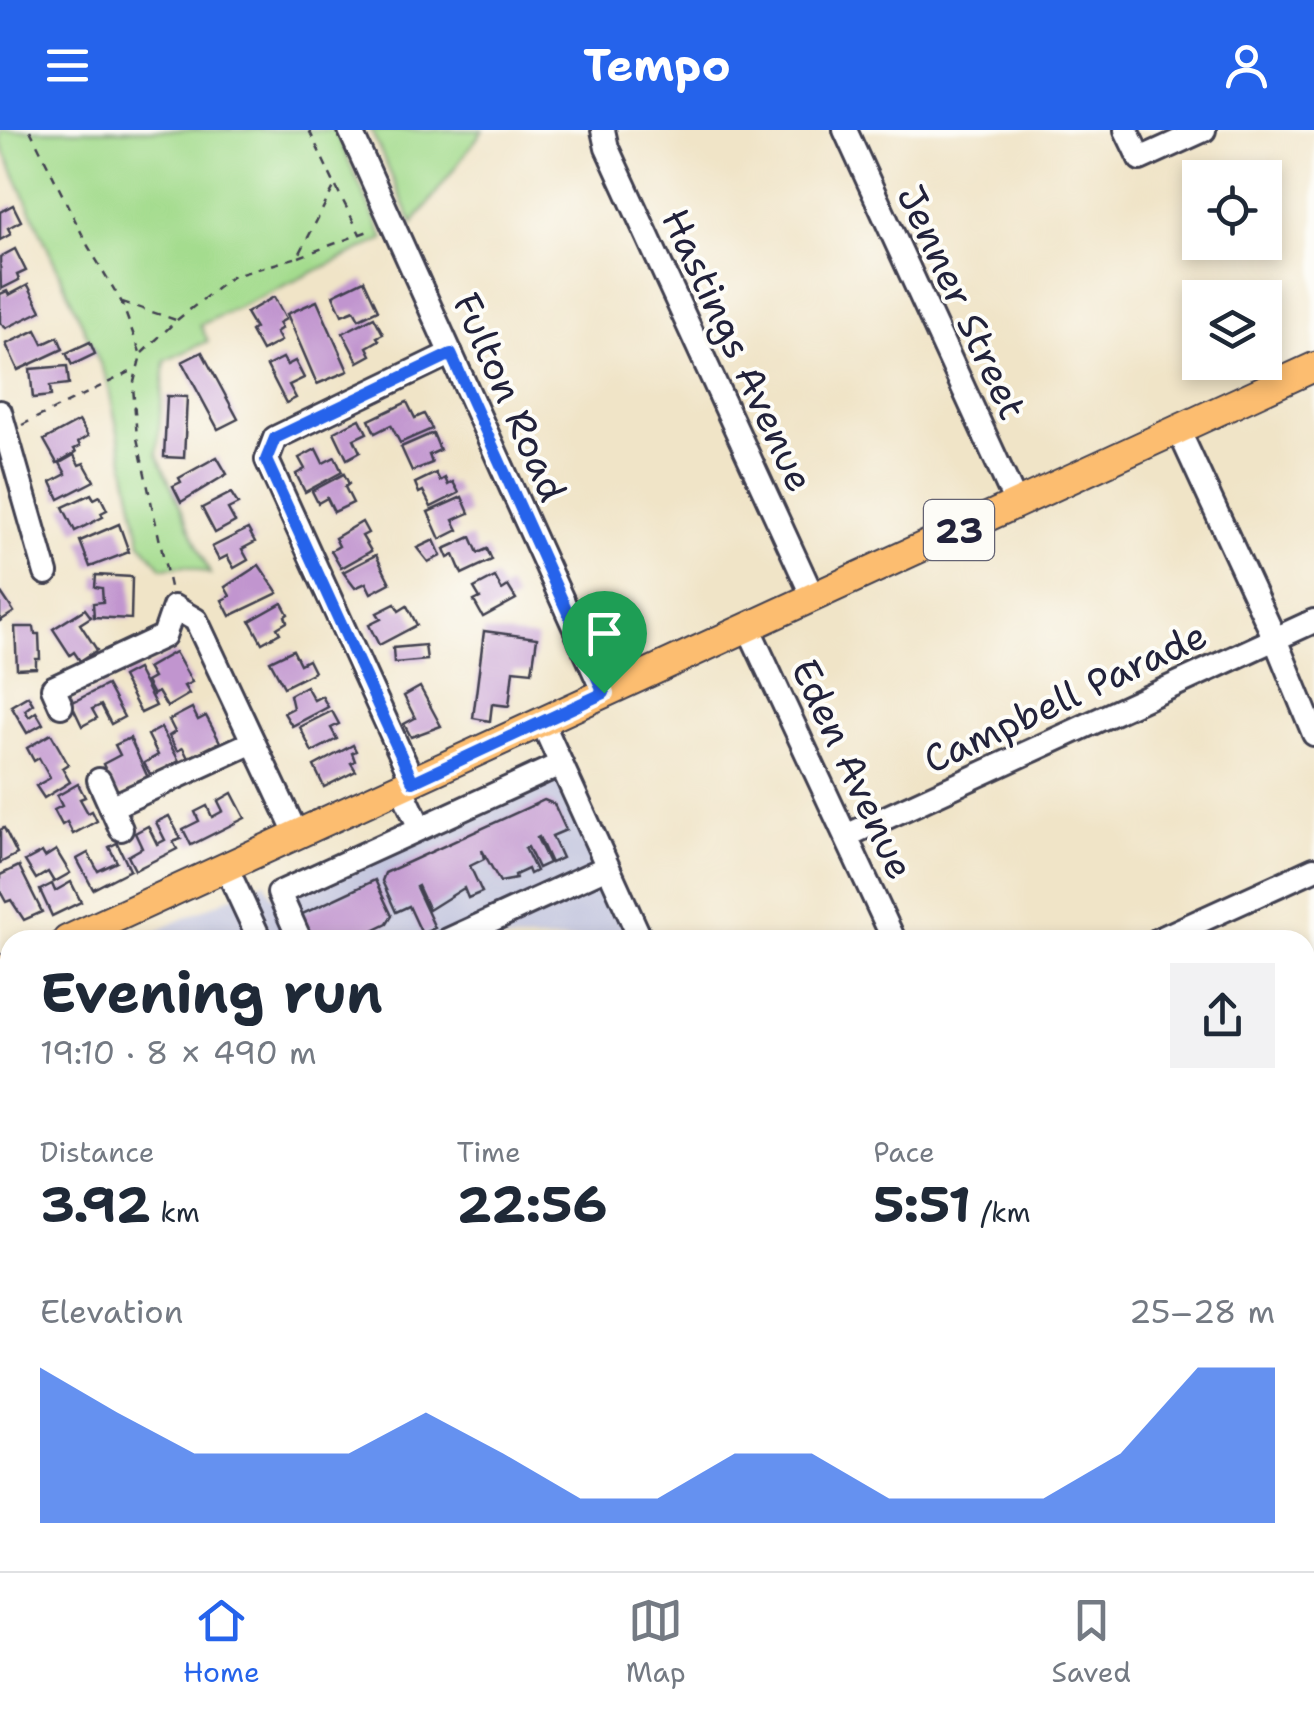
<!DOCTYPE html>
<meta charset="utf-8">
<style>
:root{--surface:#fff;--page:#f2f2f3;--text:#1f2937;--muted:#747a83;--line:#e0e1e3;--accent:#2563eb}
body{margin:0;font-family:"Shantell Sans",sans-serif;background:var(--page);color:var(--text);height:100vh;display:flex;flex-direction:column;font-size:38px;white-space:nowrap}
*{box-sizing:border-box;margin:0}
p{font-size:32px;color:var(--muted)}
.icon{flex:none;width:55px;height:55px;fill:none;stroke:currentColor;stroke-width:2;stroke-linecap:round;stroke-linejoin:round}
.map{position:relative;flex:1;overflow:hidden}
.drawer{position:absolute;left:0px;top:800px;width:1315px;height:642px;display:flex;flex-direction:column;background:var(--surface);border-radius:30px 30px 0 0;box-shadow:0 5px 15px #0003}
.drawer>*{flex:none}
.tools{position:absolute;left:1182px;top:30px;display:grid;gap:20px}
.tools a{display:grid;place-items:center;width:100px;height:100px;border-radius:0px;background:var(--surface);box-shadow:0 5px 15px #0003;font-size:50px}
.pin{position:absolute;display:grid;place-items:center;width:85px;height:85px;color:#fff;margin:-102px -42px;border-radius:50% 50% 50% 0;rotate:-45deg;box-shadow:0 0 10px #0007}
.pin .icon{rotate:45deg}
.round{display:grid;place-items:center;flex:none;width:105px;height:105px;border-radius:0px;background:var(--page)}
.headline{display:flex;align-items:center;justify-content:space-between;height:170px;padding:0 40px}
h1{font-size:55px;font-weight:700;line-height:75px}
.figures{display:grid;grid-template-columns:repeat(3,1fr);gap:15px;height:170px;padding:10px 40px}
.figures div{display:grid;align-content:center}
.figures b{font-size:50px;font-weight:700}
.figures small{font-size:28px;font-weight:400}
.figures p{font-size:28px}
.chart{height:280px;padding:20px 40px}
.chart p{display:flex;justify-content:space-between}
.chart svg{width:100%;height:180px;margin-top:10px;fill:var(--accent);opacity:.7}
header{display:flex;justify-content:space-between;align-items:center;height:130px;padding:0 40px;background:var(--accent);color:#fff;font-size:45px;font-weight:700}
.tabs{display:flex;justify-content:space-around;align-items:center;height:140px;border-top:2px solid var(--line);background:var(--surface);font-size:28px;color:var(--muted)}
.tabs a{display:grid;justify-items:center;gap:5px}
.tabs .selected{color:var(--accent)}
.map>svg:first-child{display:block}
.built{fill:#dad6f7}
.industrial{fill:#c0c2dd}
.green{fill:#a4dc8e;stroke:#637f64;stroke-width:2.5}
.building{fill:#c195cf}
.lines{fill:none;stroke-linecap:round;stroke-linejoin:round}
.minor-casing{stroke:#413f50;stroke-width:28}
.major-casing{stroke:#413f50;stroke-width:32}
.path{stroke:#413f50;stroke-width:2.5;stroke-dasharray:8 8;stroke-linecap:butt}
.minor{stroke:#fff;stroke-width:22}
.major{stroke:#fcbd6f;stroke-width:28}
.route-casing{stroke:#fff;stroke-width:20}
.route{stroke:#2563eb;stroke-width:12}
.labels{text-anchor:middle;dominant-baseline:central;stroke-width:8;stroke-linejoin:round;paint-order:stroke}
.shield{fill:#fdfcf7;stroke:#646373;stroke-width:2.5}
.shield-label{font-size:35px;font-weight:bold;fill:#22223b}
.street-label{font-size:38px;fill:#22223b;stroke:#fdfcf7}
</style>
<header><svg class="icon" aria-label="menu" viewBox="0 0 24 24"><path d="M4 6h16M4 12h16M4 18h16"/></svg>Tempo<svg class="icon" aria-label="person" viewBox="0 0 24 24"><circle cx="12" cy="8" r="4"/><path d="M4 21q1-7 8-7t8 7"/></svg></header>
<div class="map">
<svg width="1314" height="1441" viewBox="0 0 1314 1441">
<rect width="100%" height="100%" fill="#fdfcf7"/>
<filter id="ink" filterUnits="userSpaceOnUse"><feTurbulence type="fractalNoise" baseFrequency=".01" numOctaves="2"/><feDisplacementMap in="SourceGraphic" scale="20" xChannelSelector="R" yChannelSelector="G"/><feConvolveMatrix kernelMatrix="1 2 1 2 8 2 1 2 1" color-interpolation-filters="sRGB"/></filter>
<filter id="wash" filterUnits="userSpaceOnUse"><feTurbulence type="fractalNoise" baseFrequency=".0048" numOctaves="4" result="noise"/><feDisplacementMap in="SourceGraphic" scale="40" xChannelSelector="R" yChannelSelector="G"/><feGaussianBlur stdDeviation="2.25" result="paint"/><feColorMatrix in="noise" values="0 0 0 0 0 0 0 0 0 0 0 0 0 0 0 0 0 1.4 0 .05"/><feComposite in="paint" operator="in"/></filter>
<g filter="url(#wash)">
<rect width="100%" height="100%" fill="#f0e4c7"/>
<!-- built -->
<polygon class="built" points="0,1016 10,1039 10,1432 53,1433 34,1441 0,1441"/>
<!-- industrial -->
<g class="industrial">
<polygon points="561,634 639,810 137,810 265,751 272,766"/>
<polygon points="10,869 10,1039 0,1016 0,874"/>
<polygon points="53,1432 806,1432 806,1433 790,1441 34,1441"/>
</g>
<!-- green -->
<g class="green">
<polygon points="0,0 335,0 384,109 200,195 208,211 165,231 157,324 210,444 186,436 162,438 141,413 107,249 0,12"/>
<polygon points="371,0 483,0 413,94"/>
<polygon points="1305,1233 1314,1252 1314,1441 790,1441 806,1432 1305,1432"/>
</g>
<g id="blocks">
<!-- building -->
<g class="building">
<polygon points="13,75 21,91 8,98 11,104 0,110 0,82"/>
<polygon points="15,119 26,141 17,145 19,150 1,159 0,127"/>
<polygon points="364,150 378,180 359,189 354,180 342,185 333,165"/>
<polygon points="28,155 41,181 6,198 0,193 0,164 7,161 9,165"/>
<polygon points="274,167 286,189 279,193 282,198 276,202 281,211 262,221 251,201 255,198 246,183"/>
<polygon points="317,171 348,241 317,254 287,184"/>
<polygon points="374,187 383,204 377,207 379,210 367,217 371,225 358,232 343,203"/>
<polygon points="36,200 43,214 58,207 63,219 18,240 6,214"/>
<polygon points="90,212 95,224 72,235 66,223"/>
<polygon points="202,222 238,289 218,299 182,232"/>
<polygon points="283,228 287,235 295,231 304,248 289,255 296,268 286,273 267,236"/>
<polygon points="67,236 69,254 50,256 51,266 33,268 30,239"/>
<polygon points="167,266 187,267 184,328 164,327"/>
<polygon points="407,272 415,288 424,284 432,299 400,313 391,295 375,303 369,290"/>
<polygon points="360,289 367,303 354,309 360,322 347,329 334,302"/>
<polygon points="79,291 88,306 78,312 80,316 74,319 76,322 57,333 44,310"/>
<polygon points="433,303 440,320 429,325 432,333 412,341 401,317"/>
<polygon points="316,319 323,333 335,327 342,342 305,362 296,344 305,339 299,328"/>
<polygon points="74,325 79,335 84,333 94,351 59,369 51,352 66,344 60,333"/>
<polygon points="217,327 227,344 181,372 173,356 181,352 179,348"/>
<polygon points="436,343 440,351 445,348 448,355 453,352 459,363 431,377 423,361 419,363 415,353"/>
<polygon points="344,344 349,354 345,357 353,373 334,382 327,368 318,373 312,361"/>
<polygon points="231,363 238,374 228,379 235,392 215,403 202,378"/>
<polygon points="91,364 94,369 100,366 107,380 101,383 103,387 75,401 63,377"/>
<polygon points="462,367 469,383 453,390 458,400 440,409 428,382"/>
<polygon points="362,392 368,403 362,406 371,421 341,438 331,421 339,416 335,408"/>
<polygon points="119,394 129,422 90,437 80,411"/>
<polygon points="248,399 255,412 242,419 248,430 234,438 227,426 219,430 212,417"/>
<polygon points="471,407 478,423 487,419 492,430 462,444 454,425 448,428 444,419"/>
<polygon points="434,410 441,426 428,432 417,418"/>
<polygon points="376,425 390,453 371,463 366,453 355,458 343,442"/>
<polygon points="259,435 278,463 230,486 222,470 230,466 225,457"/>
<polygon points="96,445 132,447 131,489 94,487 93,473 103,472 102,458 95,457"/>
<polygon points="495,447 502,460 508,456 516,469 483,487 474,471 480,468 474,458"/>
<polygon points="0,461 14,482 0,491"/>
<polygon points="282,473 288,484 285,486 287,492 277,498 280,503 262,513 250,491"/>
<polygon points="395,474 399,481 407,476 417,495 379,515 369,495 381,489 377,483"/>
<polygon points="85,479 91,487 80,494 97,520 80,531 74,522 70,525 53,499"/>
<polygon points="15,497 34,497 35,504 39,504 40,529 36,529 36,538 17,539"/>
<polygon points="484,501 537,508 532,542 513,540 509,576 492,574 490,591 473,588"/>
<polygon points="425,515 427,530 394,533 393,518"/>
<polygon points="293,520 300,534 308,530 314,542 284,557 270,531"/>
<polygon points="175,522 192,552 184,556 189,564 167,577 158,562 153,565 146,552 153,548 147,538"/>
<polygon points="137,539 156,576 141,583 122,547"/>
<polygon points="107,555 124,587 111,594 101,575 92,579 97,588 82,596 71,573"/>
<polygon points="306,556 314,570 322,566 328,577 292,596 284,583 293,578 290,565"/>
<polygon points="420,557 441,596 411,607 404,594 415,588 404,566"/>
<polygon points="28,566 33,574 25,580 29,587 36,582 43,594 27,603 11,576"/>
<polygon points="192,578 198,590 206,586 220,612 188,628 183,618 177,621 169,606 175,602 169,590"/>
<polygon points="332,581 339,594 331,598 337,609 312,622 300,597"/>
<polygon points="161,598 179,631 151,646 144,633 158,625 148,605"/>
<polygon points="51,604 68,634 62,638 70,652 44,668 36,656 50,648 39,628 34,631 27,618"/>
<polygon points="130,608 149,650 117,665 103,634 120,625 115,615"/>
<polygon points="353,615 356,621 352,623 355,631 351,633 356,641 324,657 314,636"/>
<polygon points="78,654 85,667 80,669 88,683 92,681 97,691 73,704 67,692 62,695 54,680 62,676 57,666"/>
<polygon points="232,663 245,688 191,715 183,699 199,691 195,682 207,676 212,687 223,681 218,671"/>
<polygon points="544,670 554,674 566,700 552,706 562,728 551,733 539,707 537,708 549,733 538,738 528,717 525,718 536,741 530,744 528,739 515,745 516,749 500,752 482,720 484,729 470,736 482,762 468,768 464,758 429,780 418,756 416,757 435,798 422,804 409,776 396,782 382,751 385,743"/>
<polygon points="169,686 181,709 173,712 177,719 135,740 128,726 142,718 135,703 148,696 157,714 165,710 156,692"/>
<polygon points="4,698 17,724 0,733 0,700"/>
<polygon points="117,713 130,740 93,759 77,729 88,723 98,741 117,732 109,717"/>
<polygon points="56,720 70,743 54,752 48,742 36,749 25,731 42,722 45,727"/>
<polygon points="19,736 42,782 24,790 11,770 6,772 0,761 0,745"/>
<polygon points="375,750 392,786 387,794 354,810 312,810 300,785"/>
<polygon points="71,752 81,772 52,786 40,760 52,754 55,761"/>
<polygon points="10,1185 10,1418 0,1422 0,1190"/>
<polygon points="323,1432 535,1432 539,1441 304,1441"/>
</g>
</g>
</g>
<g filter="url(#ink)">
<use href="#blocks" fill-opacity="0" stroke="#413f50" stroke-width="2.5"/>
<g class="lines">
<defs>
<g id="minor">
<polyline points="350,0 604,563"/>
<polyline points="603,0 607,18 813,467"/>
<polyline points="845,0 1016,373"/>
<polyline points="1126,0 1140,29 1204,0"/>
<polyline points="0,282 46,443"/>
<polyline points="1178,299 1275,509 1314,604"/>
<polyline points="748,497 894,810"/>
<polyline points="61,576 53,558 164,506 174,477 196,490 297,705"/>
<polyline points="542,592 641,810"/>
<polyline points="99,650 121,699"/>
<polyline points="413,651 267,330 275,308 451,223"/>
<polyline points="401,657 420,698"/>
<polyline points="111,677 253,612"/>
<polyline points="846,706 1314,491"/>
<polyline points="226,737 260,810"/>
<polyline points="300,810 279,763 561,634"/>
<polyline points="448,810 607,737"/>
<polyline points="1158,810 1314,739"/>
<polyline points="0,969 10,992"/>
<polyline points="1305,1049 1314,1045"/>
<polyline points="552,1432 556,1441"/>
<polyline points="620,1432 624,1441"/>
<polyline points="78,1441 108,1440 124,1432"/>
</g>
<g id="major">
<polyline points="67,810 1314,237"/>
<polyline points="0,841 10,837"/>
</g>
</defs>
<!-- minor casing -->
<use href="#minor" class="minor-casing"/>
<!-- major casing -->
<use href="#major" class="major-casing"/>
<!-- path -->
<g class="path">
<polyline points="30,0 88,116 121,171 141,225 133,256 137,308 170,457"/>
<polyline points="336,57 360,104"/>
<polyline points="299,127 371,100"/>
<polyline points="122,172 176,190"/>
<polyline points="142,223 177,190 231,147 298,127 335,55 309,0"/>
<polyline points="22,295 136,239"/>
</g>
<!-- minor -->
<use href="#minor" class="minor"/>
<!-- major -->
<use href="#major" class="major"/>
</g>
</g>
<g class="lines" filter="url(#ink)">
<defs>
<polygon id="route" points="451,224 604,563 413,652 266,330 275,308"/>
</defs>
<!-- route casing -->
<use href="#route" class="route-casing"/>
<!-- route -->
<use href="#route" class="route"/>
</g>
<g class="labels">
<!-- shield labels -->
<rect class="shield" x="924" y="370" width="70" height="60" rx="8"/>
<g class="shield-label">
<text x="959" y="400">23</text>
</g>
<!-- street labels -->
<g class="street-label">
<text transform="translate(962 172) rotate(65)">Jenner Street</text>
<text transform="translate(738 220) rotate(65)">Hastings Avenue</text>
<text transform="translate(510 267) rotate(66)">Fulton Road</text>
<text transform="translate(1065 567) rotate(-25)">Campbell Parade</text>
<text transform="translate(853 639) rotate(65)">Eden Avenue</text>
</g>
</g>
</svg>
<div class="tools">
<a><svg class="icon" aria-label="locate" viewBox="0 0 24 24"><circle cx="12" cy="12" r="6"/><path d="M12 2v4M12 18v4M2 12h4M18 12h4"/></svg></a>
<a><svg class="icon" aria-label="layers" viewBox="0 0 24 24"><path d="M12 4l9 5-9 5-9-5zM3 14l9 5 9-5"/></svg></a>
</div>
<div class="pin" style="left:604px;top:563px;background:#1e9e55"><svg class="icon" aria-label="arrive" viewBox="0 0 24 24"><path d="M6 21V4h12l-3 4 3 4H6"/></svg></div>
<section class="drawer">
<div class="headline"><div><h1>Evening run</h1><p>19:10 · 8 × 490 m</p></div><a class="round"><svg class="icon" aria-label="share" viewBox="0 0 24 24"><path d="M12 15V3M7 8l5-5 5 5M5 13v7h14v-7"/></svg></a></div>
<div class="figures">
<div><p>Distance</p><b>3.92<small> km</small></b></div>
<div><p>Time</p><b>22:56</b></div>
<div><p>Pace</p><b>5:51<small> /km</small></b></div>
</div>
<div class="chart"><p><span>Elevation</span>25–28 m</p>
<svg viewBox="0 0 160 44" preserveAspectRatio="none"><path d="M0 44V6L10 17L20 27L30 27L40 27L50 17L60 27L70 38L80 38L90 27L100 27L110 38L120 38L130 38L140 27L150 6L160 6V44z"/></svg>
</div>
</section>
</div>
<nav class="tabs">
<a class="selected"><svg class="icon" aria-label="home" viewBox="0 0 24 24"><path d="M3 11l9-7 9 7M6 9v11h12V9"/></svg>Home</a>
<a><svg class="icon" aria-label="map" viewBox="0 0 24 24"><path d="M3 6l6-2 6 2 6-2v14l-6 2-6-2-6 2zM9 4v14M15 6v14"/></svg>Map</a>
<a><svg class="icon" aria-label="saved" viewBox="0 0 24 24"><path d="M7 4h10v16l-5-4-5 4z"/></svg>Saved</a>
</nav>
